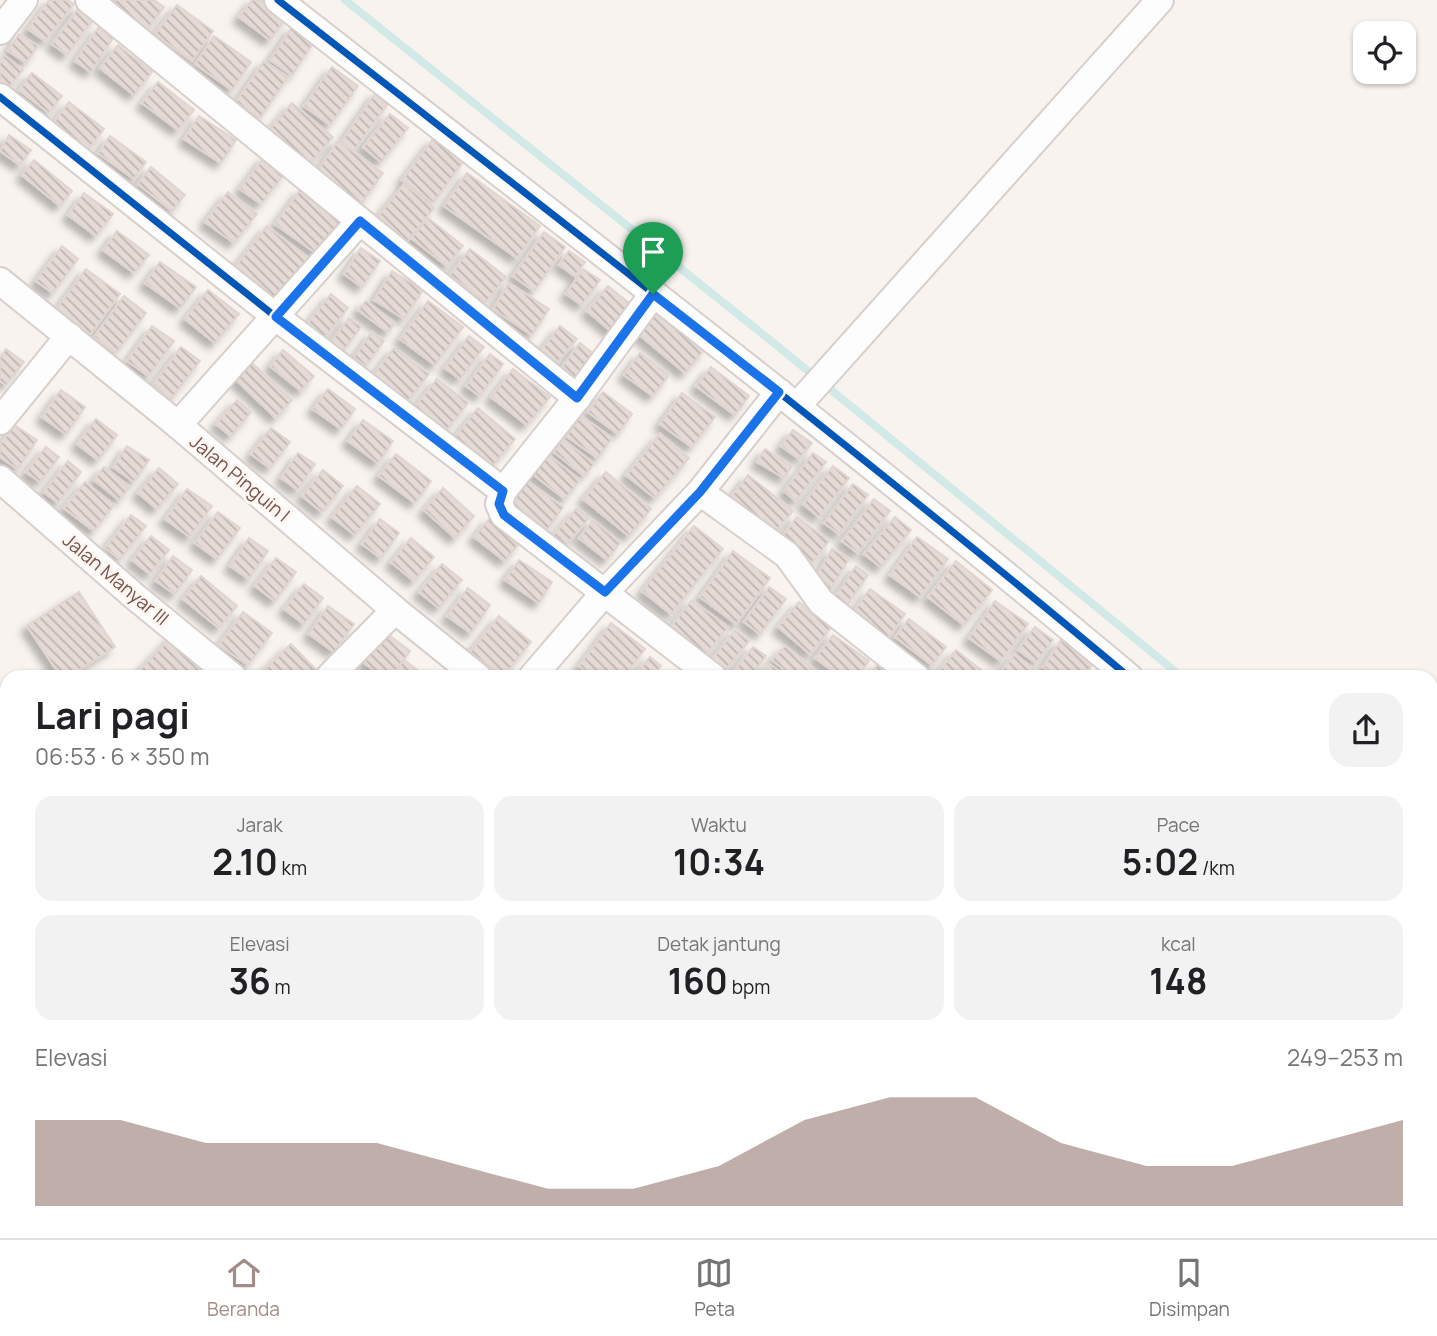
<!DOCTYPE html>
<html lang="id">
<meta charset="utf-8">
<style>
:root{--surface:#fff;--page:#f2f2f2;--text:#202124;--muted:#757577;--line:#e0e0e0;--accent:#a48c86}
body{margin:0;font-family:Manrope,sans-serif;background:var(--page);color:var(--text);height:100vh;display:flex;flex-direction:column;font-size:26px;white-space:nowrap}
*{box-sizing:border-box;margin:0}
p{font-size:23px;color:var(--muted)}
.icon{flex:none;width:38px;height:38px;fill:none;stroke:currentColor;stroke-width:2;stroke-linecap:round;stroke-linejoin:round}
.map{position:relative;flex:1;overflow:hidden}
.side{position:absolute;left:0px;top:670px;width:1438px;height:569px;display:flex;flex-direction:column;background:var(--surface);border-radius:21px 21px 0 0;box-shadow:0 2px 5px #0004}
.side>*{flex:none}
.tools{position:absolute;left:1353px;top:21px;display:grid;gap:14px}
.tools a{display:grid;place-items:center;width:63px;height:63px;border-radius:14px;background:var(--surface);box-shadow:0 2px 5px #0004;font-size:35px}
.pin{position:absolute;display:grid;place-items:center;width:60px;height:60px;color:#fff;margin:-72px -30px;border-radius:50% 50% 50% 0;rotate:-45deg;box-shadow:0 0 7px #0007}
.pin .icon{rotate:45deg}
.round{display:grid;place-items:center;flex:none;width:74px;height:74px;border-radius:21px;background:var(--page)}
.overview{display:flex;align-items:center;justify-content:space-between;height:119px;padding:0 35px}
h1{font-size:38px;font-weight:700;line-height:52px}
.metrics{display:grid;grid-template-columns:repeat(3,1fr);gap:10px;height:119px;padding:7px 35px}
.metrics div{display:grid;align-content:center;border-radius:18px;background:var(--page);text-align:center}
.metrics b{font-size:35px;font-weight:700}
.metrics small{font-size:19px;font-weight:400}
.metrics p{font-size:19px}
.chart{height:196px;padding:14px 35px}
.chart p{display:flex;justify-content:space-between}
.chart svg{width:100%;height:126px;margin-top:7px;fill:var(--accent);opacity:.7}
.dock{display:flex;justify-content:space-around;align-items:center;height:98px;border-top:2px solid var(--line);background:var(--surface);font-size:19px;color:var(--muted)}
.dock a{display:grid;justify-items:center;gap:4px}
.dock .on{color:var(--accent)}
.map>svg:first-child{display:block}
.lines{fill:none;stroke-linecap:round;stroke-linejoin:round}
.stream{stroke:#d1e9e7;stroke-width:8}
.building{fill:url(#building-back-hatch);stroke:#e1d5d1;stroke-width:2;filter:url(#shadow)}
.minor-casing{stroke:#d7cfcc;stroke-width:30}
.minor{stroke:#fefdfd;stroke-width:26}
.cycleway-casing{stroke:#fef7f2;stroke-width:11}
.cycleway{stroke:#0057b8;stroke-width:7}
.route-casing{stroke:#fff;stroke-width:14}
.route{stroke:#1a73e8;stroke-width:9}
.labels{text-anchor:middle;dominant-baseline:central;stroke-width:6;stroke-linejoin:round;paint-order:stroke}
.street-label{font-size:19px;fill:#77554e;stroke:#fef7f2}
</style>
<div class="map">
<svg width="1437" height="1238" viewBox="0 0 1437 1238">
<defs>
<pattern id="building-back-hatch" width="6" height="6" patternUnits="userSpaceOnUse" patternTransform="scale(1.75)"><rect width="6" height="6" fill="#e5dad6"/><path d="M-1 5l2 2M0 0l6 6M5-1l2 2" fill="none" stroke="#beb4b0"/></pattern>
<filter id="shadow"><feDropShadow dx="-6" dy="6" stdDeviation="3.5" flood-color="#0004"/></filter>
</defs>
<rect width="100%" height="100%" fill="#f8f3ef"/>
<g class="lines">
<!-- stream -->
<g class="stream">
<polyline points="345,0 775,344 1182,677"/>
<polyline points="1432,882 1437,887"/>
</g>
</g>
<!-- building -->
<g class="building">
<polygon points="49,0 68,0 74,4 45,41 28,29"/>
<polygon points="115,0 154,0 164,7 148,29 112,4"/>
<polygon points="252,0 264,0 287,17 270,40 239,17"/>
<polygon points="177,5 213,31 192,61 155,34"/>
<polygon points="80,6 95,17 67,55 52,44"/>
<polygon points="292,27 314,42 292,75 270,60"/>
<polygon points="98,28 113,38 91,72 75,61"/>
<polygon points="19,34 38,46 26,63 8,51"/>
<polygon points="214,36 251,62 232,90 195,64"/>
<polygon points="118,45 152,72 134,95 100,68"/>
<polygon points="4,55 23,70 6,91 0,86 0,60"/>
<polygon points="264,61 288,77 260,118 236,102"/>
<polygon points="332,67 358,86 330,125 304,106"/>
<polygon points="32,73 62,96 49,113 19,90"/>
<polygon points="158,82 194,110 178,130 142,103"/>
<polygon points="376,92 389,102 354,151 341,142"/>
<polygon points="69,102 104,129 88,150 53,123"/>
<polygon points="292,103 333,137 310,164 269,130"/>
<polygon points="390,114 408,128 381,162 363,147"/>
<polygon points="199,116 236,140 221,163 184,139"/>
<polygon points="9,135 31,150 20,165 0,151"/>
<polygon points="110,136 146,162 134,179 98,153"/>
<polygon points="433,139 463,162 433,203 402,180"/>
<polygon points="338,141 383,173 361,204 316,173"/>
<polygon points="265,156 286,172 261,204 240,189"/>
<polygon points="34,160 72,191 60,206 22,175"/>
<polygon points="151,167 185,195 172,211 138,184"/>
<polygon points="467,173 540,226 517,258 444,206"/>
<polygon points="404,184 434,208 403,247 373,223"/>
<polygon points="301,189 343,219 317,254 275,224"/>
<polygon points="228,192 257,214 234,243 205,222"/>
<polygon points="84,193 113,214 96,236 68,215"/>
<polygon points="428,218 463,246 447,266 411,238"/>
<polygon points="267,226 311,260 278,302 234,268"/>
<polygon points="117,231 149,255 134,273 103,250"/>
<polygon points="544,232 565,247 534,291 513,276"/>
<polygon points="62,246 78,259 53,293 36,281"/>
<polygon points="361,248 380,261 362,287 344,274"/>
<polygon points="470,249 506,277 486,302 450,275"/>
<polygon points="569,251 585,262 575,276 559,265"/>
<polygon points="160,262 196,287 180,308 145,283"/>
<polygon points="86,269 120,294 86,340 52,315"/>
<polygon points="583,269 600,280 582,305 566,294"/>
<polygon points="392,271 423,290 404,319 374,300"/>
<polygon points="509,283 549,309 532,335 493,309"/>
<polygon points="608,286 634,307 613,333 587,311"/>
<polygon points="208,290 239,314 215,343 185,319"/>
<polygon points="331,294 348,308 325,337 307,324"/>
<polygon points="124,296 146,313 116,353 94,337"/>
<polygon points="366,301 395,323 388,332 358,310"/>
<polygon points="428,301 463,327 435,365 400,339"/>
<polygon points="657,310 705,349 685,373 637,333"/>
<polygon points="349,318 361,327 343,351 331,342"/>
<polygon points="152,326 174,341 149,376 127,361"/>
<polygon points="560,326 577,339 554,367 538,354"/>
<polygon points="372,332 384,341 366,366 354,357"/>
<polygon points="469,336 484,347 460,379 445,368"/>
<polygon points="580,343 598,357 576,386 558,372"/>
<polygon points="181,347 200,361 171,399 153,385"/>
<polygon points="394,348 429,374 408,401 373,375"/>
<polygon points="6,349 24,362 6,385 0,381 0,358"/>
<polygon points="283,350 314,376 301,391 270,366"/>
<polygon points="640,353 669,375 653,396 624,375"/>
<polygon points="490,354 503,364 480,396 466,386"/>
<polygon points="251,362 292,400 276,418 235,379"/>
<polygon points="711,367 749,396 735,415 696,386"/>
<polygon points="513,369 550,397 527,425 491,397"/>
<polygon points="437,379 468,403 446,431 415,407"/>
<polygon points="328,389 355,409 341,429 313,409"/>
<polygon points="61,390 85,407 66,434 42,417"/>
<polygon points="603,392 632,414 618,434 588,412"/>
<polygon points="682,393 715,417 692,447 660,424"/>
<polygon points="237,400 251,412 231,436 216,424"/>
<polygon points="478,408 515,439 491,468 454,438"/>
<polygon points="581,416 612,438 598,458 566,436"/>
<polygon points="96,419 117,435 98,460 77,444"/>
<polygon points="363,420 393,441 378,463 348,441"/>
<polygon points="14,425 37,440 18,469 0,457 0,445"/>
<polygon points="271,428 290,442 270,468 251,454"/>
<polygon points="793,430 812,443 799,459 781,446"/>
<polygon points="660,434 689,458 655,498 626,475"/>
<polygon points="563,439 594,464 584,476 554,452"/>
<polygon points="127,446 149,460 134,482 113,467"/>
<polygon points="46,447 59,457 40,482 26,472"/>
<polygon points="765,449 792,466 784,478 757,462"/>
<polygon points="298,453 315,464 298,490 281,478"/>
<polygon points="546,453 580,480 565,499 530,472"/>
<polygon points="813,453 826,462 796,501 784,491"/>
<polygon points="396,454 431,481 415,503 379,476"/>
<polygon points="68,461 81,472 58,503 44,492"/>
<polygon points="833,466 849,478 819,517 803,504"/>
<polygon points="104,467 130,487 119,500 94,480"/>
<polygon points="159,468 178,484 157,509 138,493"/>
<polygon points="323,470 343,486 322,512 302,496"/>
<polygon points="606,472 651,509 629,536 583,499"/>
<polygon points="748,475 793,511 772,536 728,501"/>
<polygon points="526,480 563,507 547,530 509,503"/>
<polygon points="85,482 114,505 94,531 64,508"/>
<polygon points="853,484 868,495 839,534 824,523"/>
<polygon points="357,486 380,504 355,535 332,517"/>
<polygon points="443,488 474,516 455,538 424,510"/>
<polygon points="187,489 212,506 190,537 165,519"/>
<polygon points="874,499 890,511 858,553 842,541"/>
<polygon points="577,508 589,518 563,549 550,539"/>
<polygon points="218,512 240,528 217,559 195,543"/>
<polygon points="131,515 146,526 120,559 105,548"/>
<polygon points="797,517 829,541 809,567 777,543"/>
<polygon points="895,517 911,530 881,567 864,554"/>
<polygon points="490,518 520,542 505,561 474,537"/>
<polygon points="380,519 399,533 381,558 362,544"/>
<polygon points="593,520 620,543 607,560 579,538"/>
<polygon points="694,526 723,549 671,614 642,591"/>
<polygon points="151,536 169,550 150,574 132,560"/>
<polygon points="917,537 948,559 920,597 890,575"/>
<polygon points="249,538 268,551 249,579 230,566"/>
<polygon points="411,538 434,557 414,581 391,562"/>
<polygon points="832,549 849,559 829,592 813,582"/>
<polygon points="733,551 770,578 736,624 700,597"/>
<polygon points="173,556 192,570 175,594 156,581"/>
<polygon points="276,558 296,572 275,601 255,586"/>
<polygon points="519,560 552,582 539,603 505,580"/>
<polygon points="956,561 992,590 964,625 928,597"/>
<polygon points="442,564 462,580 439,608 419,592"/>
<polygon points="856,566 868,575 847,605 835,597"/>
<polygon points="201,576 237,606 219,628 183,599"/>
<polygon points="304,584 323,598 304,624 284,609"/>
<polygon points="769,587 786,599 760,634 744,622"/>
<polygon points="468,588 490,605 471,633 447,616"/>
<polygon points="870,589 905,614 886,641 851,615"/>
<polygon points="79,592 115,647 68,677 61,677 27,626"/>
<polygon points="692,600 728,627 700,662 665,634"/>
<polygon points="995,601 1028,624 1001,661 969,638"/>
<polygon points="799,602 831,628 810,654 778,627"/>
<polygon points="328,606 354,624 334,652 309,634"/>
<polygon points="243,612 272,633 248,665 219,645"/>
<polygon points="499,616 531,642 503,677 470,652"/>
<polygon points="909,619 946,647 932,665 895,637"/>
<polygon points="611,623 645,649 624,677 594,677 579,666"/>
<polygon points="1035,627 1053,640 1036,663 1018,650"/>
<polygon points="735,630 749,641 720,677 707,666"/>
<polygon points="385,632 410,651 391,677 383,677 363,662"/>
<polygon points="173,635 215,677 133,677"/>
<polygon points="833,635 869,661 857,677 841,677 815,658"/>
<polygon points="1061,640 1093,663 1084,677 1057,677 1043,667"/>
<polygon points="291,644 320,674 316,677 261,677 259,675"/>
<polygon points="785,646 821,675 818,677 793,677 772,660"/>
<polygon points="753,647 766,656 750,677 729,677"/>
<polygon points="956,650 990,677 947,677 939,671"/>
<polygon points="1015,654 1036,671 1031,677 1009,677 1002,671"/>
<polygon points="650,657 661,666 652,677 633,677"/>
<polygon points="404,660 423,674 420,677 391,677"/>
<polygon points="879,663 897,677 867,677"/>
<polygon points="769,664 788,677 759,677"/>
<polygon points="7,812 7,839 0,834 0,820"/>
<polygon points="0,852 7,857 7,896 0,891"/>
<polygon points="1432,938 1437,942 1437,983 1432,979"/>
<polygon points="1437,1026 1437,1064 1432,1061 1432,1034"/>
<polygon points="7,1130 7,1173 0,1174 0,1131"/>
<rect x="99" y="1232" width="63" height="6"/>
<polygon points="186,1232 211,1232 212,1238 173,1238 173,1234"/>
<polygon points="293,1232 323,1232 318,1238 301,1238"/>
<polygon points="339,1232 385,1232 380,1238 334,1238"/>
<polygon points="417,1232 438,1232 445,1238 412,1238"/>
<polygon points="611,1232 647,1232 650,1234 647,1238 606,1238"/>
<polygon points="712,1232 727,1232 734,1238 707,1238"/>
<polygon points="819,1232 855,1232 850,1238 827,1238"/>
<polygon points="927,1232 953,1232 960,1238 933,1238"/>
<polygon points="1096,1232 1146,1232 1141,1238 1091,1238"/>
<polygon points="1338,1232 1361,1232 1368,1238 1333,1238"/>
</g>
<g class="lines">
<defs>
<g id="minor">
<polyline points="89,0 577,398"/>
<path d="M278,0c285,223 573,444 851,677"/>
<polyline points="0,31 24,0"/>
<polyline points="0,97 276,317 503,491"/>
<polyline points="0,281 178,425 395,610 478,677"/>
<polyline points="653,294 577,398 503,491 499,504 504,515 713,677"/>
<polyline points="797,406 1160,0"/>
<polyline points="0,421 69,336"/>
<polyline points="178,425 360,221"/>
<polyline points="0,479 134,596 233,677"/>
<polyline points="700,492 787,555 821,602 916,677"/>
<polyline points="329,677 395,610"/>
<polyline points="532,677 605,592 700,492 779,392"/>
<polyline points="1432,923 1437,928"/>
<polyline points="0,931 7,924"/>
<polyline points="0,1043 7,1036"/>
<polyline points="1432,1092 1437,1097"/>
<polyline points="0,1196 7,1196"/>
<polyline points="70,1232 71,1238"/>
<polyline points="279,1232 286,1238"/>
<polyline points="544,1232 552,1238"/>
<polyline points="782,1232 790,1238"/>
<polyline points="1022,1232 1030,1238"/>
<polyline points="1202,1232 1210,1238"/>
<polyline points="1402,1232 1409,1238"/>
<polyline points="495,1238 501,1232"/>
<polyline points="1177,1238 1182,1232"/>
</g>
</defs>
<!-- minor casing -->
<use href="#minor" class="minor-casing"/>
<!-- minor -->
<use href="#minor" class="minor"/>
<defs>
<g id="cycleway">
<path d="M278,0c285,223 573,444 851,677"/>
<polyline points="0,97 276,317 503,491"/>
</g>
</defs>
<!-- cycleway casing -->
<use href="#cycleway" class="cycleway-casing"/>
<!-- cycleway -->
<use href="#cycleway" class="cycleway"/>
</g>
<g class="lines">
<defs>
<polygon id="route" points="360,221 577,398 653,294 779,392 700,492 605,592 504,515 499,504 503,491 276,317"/>
</defs>
<!-- route casing -->
<use href="#route" class="route-casing"/>
<!-- route -->
<use href="#route" class="route"/>
</g>
<g class="labels">
<!-- street labels -->
<g class="street-label">
<text transform="translate(240 478) rotate(40)">Jalan Pinguin I</text>
<text transform="translate(116 579) rotate(40)">Jalan Manyar III</text>
</g>
</g>
</svg>
<div class="tools">
<a><svg class="icon" aria-label="locate" viewBox="0 0 24 24"><circle cx="12" cy="12" r="6"/><path d="M12 2v4M12 18v4M2 12h4M18 12h4"/></svg></a>
</div>
<div class="pin" style="left:653px;top:294px;background:#1e9e55"><svg class="icon" aria-label="arrive" viewBox="0 0 24 24"><path d="M6 21V4h12l-3 4 3 4H6"/></svg></div>
<section class="side">
<div class="overview"><div><h1>Lari pagi</h1><p>06:53 · 6 × 350 m</p></div><a class="round"><svg class="icon" aria-label="share" viewBox="0 0 24 24"><path d="M12 15V3M7 8l5-5 5 5M5 13v7h14v-7"/></svg></a></div>
<div class="metrics">
<div><p>Jarak</p><b>2.10<small> km</small></b></div>
<div><p>Waktu</p><b>10:34</b></div>
<div><p>Pace</p><b>5:02<small> /km</small></b></div>
</div>
<div class="metrics">
<div><p>Elevasi</p><b>36<small> m</small></b></div>
<div><p>Detak jantung</p><b>160<small> bpm</small></b></div>
<div><p>kcal</p><b>148</b></div>
</div>
<div class="chart"><p><span>Elevasi</span>249–253 m</p>
<svg viewBox="0 0 160 44" preserveAspectRatio="none"><path d="M0 44V14L10 14L20 22L30 22L40 22L50 30L60 38L70 38L80 30L90 14L100 6L110 6L120 22L130 30L140 30L150 22L160 14V44z"/></svg>
</div>
</section>
</div>
<nav class="dock">
<a class="on"><svg class="icon" aria-label="home" viewBox="0 0 24 24"><path d="M3 11l9-7 9 7M6 9v11h12V9"/></svg>Beranda</a>
<a><svg class="icon" aria-label="map" viewBox="0 0 24 24"><path d="M3 6l6-2 6 2 6-2v14l-6 2-6-2-6 2zM9 4v14M15 6v14"/></svg>Peta</a>
<a><svg class="icon" aria-label="saved" viewBox="0 0 24 24"><path d="M7 4h10v16l-5-4-5 4z"/></svg>Disimpan</a>
</nav>
